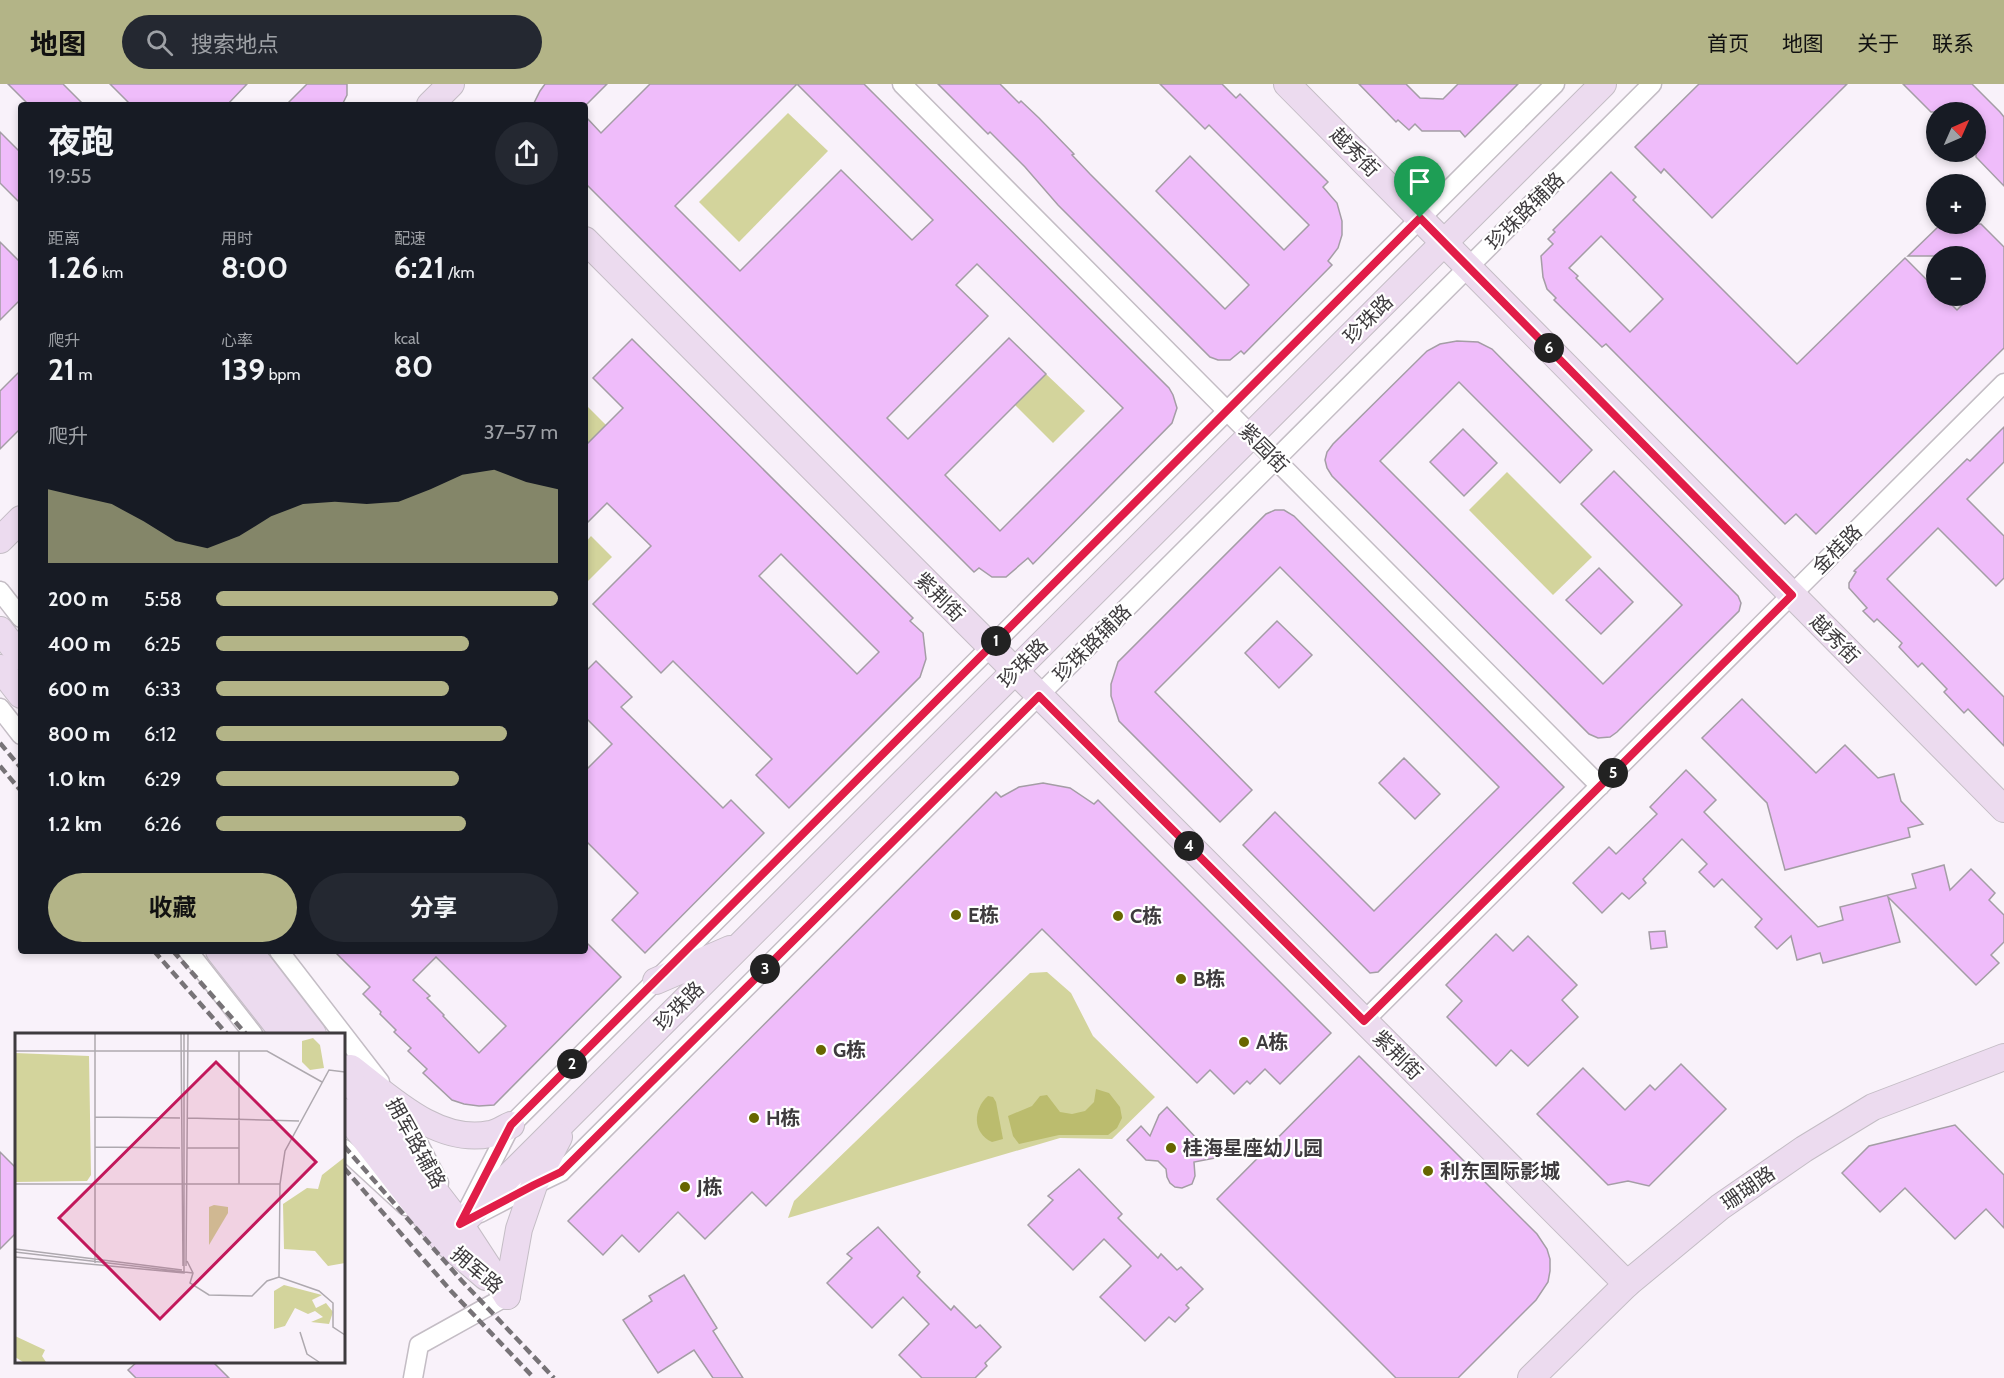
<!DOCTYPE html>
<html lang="zh">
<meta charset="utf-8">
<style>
:root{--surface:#171b24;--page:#242831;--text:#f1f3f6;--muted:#9ea1a6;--accent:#b3b487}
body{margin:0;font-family:Cabin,"Noto Sans SC",sans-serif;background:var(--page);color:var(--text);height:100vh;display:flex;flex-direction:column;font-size:22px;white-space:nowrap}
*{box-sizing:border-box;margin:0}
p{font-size:20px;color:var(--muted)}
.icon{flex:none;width:33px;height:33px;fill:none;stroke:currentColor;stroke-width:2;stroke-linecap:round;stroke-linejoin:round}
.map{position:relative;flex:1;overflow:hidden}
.side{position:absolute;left:18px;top:18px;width:570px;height:852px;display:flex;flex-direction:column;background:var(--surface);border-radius:6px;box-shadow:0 3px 9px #0003}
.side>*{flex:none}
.needle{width:39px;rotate:45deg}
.fabs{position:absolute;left:1926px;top:18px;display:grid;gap:12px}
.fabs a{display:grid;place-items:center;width:60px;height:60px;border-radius:50%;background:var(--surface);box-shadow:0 3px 9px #0003;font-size:30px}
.pin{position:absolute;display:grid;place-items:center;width:51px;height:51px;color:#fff;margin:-62px -26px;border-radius:50% 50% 50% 0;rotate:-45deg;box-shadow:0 0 6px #0007}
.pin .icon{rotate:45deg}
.km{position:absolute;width:30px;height:30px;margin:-15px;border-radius:50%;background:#222;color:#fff;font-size:16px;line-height:30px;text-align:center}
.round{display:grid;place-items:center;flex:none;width:63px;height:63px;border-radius:32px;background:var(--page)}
.head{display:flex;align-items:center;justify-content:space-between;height:102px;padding:0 30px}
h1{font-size:33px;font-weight:700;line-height:45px}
.figures{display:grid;grid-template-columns:repeat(3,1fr);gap:9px;height:102px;padding:6px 30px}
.figures div{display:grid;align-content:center}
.figures b{font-size:30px;font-weight:700}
.figures small{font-size:16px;font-weight:400}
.figures p{font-size:16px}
.chart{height:168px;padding:12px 30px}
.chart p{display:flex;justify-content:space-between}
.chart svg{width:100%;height:108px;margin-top:6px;fill:var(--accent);opacity:.7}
.cta{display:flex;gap:12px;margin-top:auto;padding:12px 30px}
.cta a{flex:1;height:69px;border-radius:36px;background:var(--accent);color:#111;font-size:24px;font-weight:700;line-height:69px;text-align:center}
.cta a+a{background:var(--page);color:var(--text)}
ul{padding:0 30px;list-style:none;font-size:20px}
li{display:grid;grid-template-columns:96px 72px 1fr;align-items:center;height:45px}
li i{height:15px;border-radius:8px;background:var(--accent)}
header{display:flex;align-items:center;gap:36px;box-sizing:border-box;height:84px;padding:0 30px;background:var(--accent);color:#111}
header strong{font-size:28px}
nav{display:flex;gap:33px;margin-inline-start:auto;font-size:21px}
.search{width:420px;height:54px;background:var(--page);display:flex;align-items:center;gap:15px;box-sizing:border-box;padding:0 21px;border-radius:33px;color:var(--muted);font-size:22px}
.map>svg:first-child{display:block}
.green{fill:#d3d49c}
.water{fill:#bbbc6e}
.building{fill:#efbcfa;stroke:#a49da5;stroke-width:1.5;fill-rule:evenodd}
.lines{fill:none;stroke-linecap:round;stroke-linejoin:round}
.street-casing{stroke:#c4bdc5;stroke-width:21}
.secondary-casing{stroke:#c4bdc5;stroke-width:28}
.street{stroke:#fff;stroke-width:18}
.secondary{stroke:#ecdbef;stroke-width:26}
.rail{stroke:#777377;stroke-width:4.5;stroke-dasharray:9 4.5;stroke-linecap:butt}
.route-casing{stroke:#fff;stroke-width:12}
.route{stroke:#e11d48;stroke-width:8}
.poi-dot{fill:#676600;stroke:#fff;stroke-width:2}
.labels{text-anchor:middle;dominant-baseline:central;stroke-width:4.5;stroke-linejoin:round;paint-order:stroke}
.street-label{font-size:20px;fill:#3e3b3e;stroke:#fff}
.poi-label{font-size:20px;font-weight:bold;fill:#3e3b3e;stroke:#fff;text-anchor:start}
.inset-road{fill:none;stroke:#aea9af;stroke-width:1.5}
.view{fill:#c2185b;fill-opacity:0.15;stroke:#c2185b;stroke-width:3}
.inset-edge{fill:none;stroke:#3e3b3e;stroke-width:3}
</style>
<header>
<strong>地图</strong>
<div class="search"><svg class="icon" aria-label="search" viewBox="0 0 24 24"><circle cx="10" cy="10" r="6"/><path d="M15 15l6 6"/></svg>搜索地点</div>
<nav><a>首页</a><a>地图</a><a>关于</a><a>联系</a></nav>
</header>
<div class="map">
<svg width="2004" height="1294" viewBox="0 0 2004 1294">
<rect width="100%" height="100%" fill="#f9f2fa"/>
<!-- green -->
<g class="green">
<polygon points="788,29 828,67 739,158 699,118"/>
<polygon points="1046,290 1085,327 1053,359 1015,321"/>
<polygon points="585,320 606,341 585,362"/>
<polygon points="1507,388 1592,473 1553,511 1469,426"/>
<polygon points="591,452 612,473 585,500 585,459"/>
<polygon points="1047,888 1071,909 1093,952 1155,1013 1112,1055 1060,1054 788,1134 794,1117 1030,889"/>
</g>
<!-- water -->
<g class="water">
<polygon points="1096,1005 1109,1009 1120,1023 1122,1034 1117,1044 1108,1051 1059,1051 1019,1060 1013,1052 1008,1032 1032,1022 1040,1012 1047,1011 1060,1028 1072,1030 1085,1027 1094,1018"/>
<path d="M988,1012l5,1 3,5 7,37 -11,3c-20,-9 -19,-33 -4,-46z"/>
</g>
<!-- building -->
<g class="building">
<polygon points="8,0 63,0 84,21 29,21"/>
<polygon points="110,0 247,0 227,21 131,21"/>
<polygon points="307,0 347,0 347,11 342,21 286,21"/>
<polygon points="545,0 607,0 586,21 533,21 540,7"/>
<path d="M650,0h147l-122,122 65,65 101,-101 71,70 21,-20 -136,-136h67l305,304 4,7 4,13 -5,15 -139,141 -5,-6 -22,19h-14l-13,-9 -5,4 -389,-389v-67l16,17zM977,180l146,144 -123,123 -55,-56 101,-101 -37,-36 -101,101 -21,-21 101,-102 -32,-31z"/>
<polygon points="938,0 1000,0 1019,19 1021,17 1039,34 1074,70 1072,71 1090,90 1225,225 1249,201 1156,107 1190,72 1284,166 1309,141 1209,41 1205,45 1160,0 1222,0 1236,14 1240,10 1328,98 1323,103 1337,119 1342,137 1342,151 1338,164 1328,177 1332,181 1244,270 1241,267 1230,276 1218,276 1210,273 1058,121 1025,83 990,48 988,50"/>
<polygon points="1359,0 1406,0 1420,14 1443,15 1458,0 1518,0 1465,53 1460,47 1422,47 1415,40 1409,46 1398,36 1396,38"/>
<polygon points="1699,0 1847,0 1712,134 1664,85 1661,89 1635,63"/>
<polygon points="1903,0 1972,0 2000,28 2004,33 2004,102 1976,73 1976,28 1931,28"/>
<polygon points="0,48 21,69 21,120 0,99"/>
<path d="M1611,88l25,25 -3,3 164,164 108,-106 31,31v7h7l14,14 14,-14h5v-40h-68l33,-32h40l23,23v101l-188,186 -20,-20 -11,10 -179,-180 -4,3 -48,-47 2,-2 -9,-9 -4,-12 -2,-21 12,-12 -5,-5 7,-7 -2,-2zM1601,152l62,63 -33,33 -54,-54 2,-2 -9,-8z"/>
<polygon points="0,158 21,179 21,215 0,236"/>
<path d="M632,255l281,279 -3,3 13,12 3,26 -6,18 -131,131 -33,-33 16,-16 -99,-98 -12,12 -68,-69 58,-58 -44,-43 -22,22v-79l38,-38 -30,-30zM781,470l98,98 -22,22 -98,-98z"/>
<polygon points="1457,257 1478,258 1492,265 1592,366 1560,399 1459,298 1380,377 1603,600 1682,521 1581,420 1614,387 1738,512 1741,519 1739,527 1617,648 1610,653 1598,654 1589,650 1332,392 1327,384 1325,376 1327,368 1333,360 1427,267 1440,260"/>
<polygon points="21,286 21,344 0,365 0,307"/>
<polygon points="2004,343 2004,378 1967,415 2004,452 2004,494 1996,502 1938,444 1887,495 2004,613 2004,662 1968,625 1964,629 1944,608 1947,605 1922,579 1918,583 1899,563 1902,559 1877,535 1874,538 1863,527 1867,524 1849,504 1849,499 1856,488 1854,487 1967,375 1970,377"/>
<polygon points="1463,345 1497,379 1464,412 1430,378"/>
<polygon points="1275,426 1284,426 1294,432 1564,703 1378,888 1370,889 1243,761 1275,728 1374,827 1499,703 1280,483 1155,608 1252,706 1220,738 1119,637 1111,612 1111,600 1118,578 1266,430"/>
<polygon points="1599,484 1633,518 1601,550 1566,516"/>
<polygon points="1277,537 1312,571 1279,604 1245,569"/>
<polygon points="596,577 632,613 621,623 723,724 731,716 764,749 645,869 612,836 638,809 585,756 585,687 612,660 585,633 585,588"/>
<polygon points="1742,615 1816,689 1845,661 1878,694 1894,690 1901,717 1923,740 1908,744 1910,753 1785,786 1767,719 1702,654"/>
<polygon points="1404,674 1440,710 1415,735 1379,699"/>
<polygon points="1686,686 1716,716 1704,728 1818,843 1843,836 1840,823 1916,804 1912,790 1944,781 1950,806 1971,785 1995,809 1989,816 2004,831 2004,858 1991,871 1999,879 1976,901 1888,813 1900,858 1823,879 1820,869 1797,876 1791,852 1777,865 1755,843 1762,835 1722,795 1714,803 1699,788 1707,780 1682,755 1643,795 1646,799 1629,815 1622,809 1602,829 1573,799 1609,763 1616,770 1657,730 1650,723"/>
<polygon points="1043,699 1070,704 1094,720 1098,716 1331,949 1280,1000 1265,985 1250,1000 1247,997 1234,1010 1210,986 1197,999 1042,845 766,1122 752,1108 705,1155 678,1128 639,1168 622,1151 603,1171 568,1137 996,708 1001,713 1019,703"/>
<polygon points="1665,847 1667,863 1651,865 1649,848"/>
<polygon points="1496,850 1513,867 1528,852 1577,901 1562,916 1578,933 1528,982 1511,966 1496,982 1447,933 1462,917 1446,901"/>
<path d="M588,860l33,33 -127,128 -15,1 -15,-2 -12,-4 -29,-27 4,-4 -19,-18 3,-3 -17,-16 2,-2 -16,-16 1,-2 -18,-18 7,-7 -36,-36h251v-4zM436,873l70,69 -27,27 -36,-37 1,-1 -17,-17 3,-2 -17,-16z"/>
<polygon points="1359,972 1537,1150 1547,1165 1550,1175 1550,1187 1548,1198 1536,1216 1458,1294 1396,1294 1217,1115"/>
<polygon points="1681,980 1726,1025 1649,1102 1628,1097 1608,1101 1537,1030 1583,984 1625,1026 1650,1001 1655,1006"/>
<polygon points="1167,1023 1215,1074 1194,1078 1195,1092 1192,1100 1182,1104 1175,1103 1170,1099 1167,1093 1166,1085 1158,1077 1146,1076 1127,1056 1141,1042 1150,1052 1159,1031"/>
<polygon points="1955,1041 2004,1091 2004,1144 1986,1125 1955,1155 1905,1104 1880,1128 1842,1089 1869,1062"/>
<polygon points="0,1068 16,1084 16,1149 0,1165"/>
<polygon points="1079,1085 1122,1130 1118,1134 1158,1174 1161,1170 1177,1186 1181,1183 1203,1205 1186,1221 1189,1224 1175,1238 1169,1233 1145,1257 1100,1213 1131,1182 1104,1155 1073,1186 1028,1141 1053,1116 1048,1112"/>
<polygon points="878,1143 920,1188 917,1192 951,1226 954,1222 976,1244 980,1241 1001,1263 985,1279 987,1282 975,1294 922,1294 899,1271 929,1240 903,1213 872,1244 827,1199 852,1174 847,1170"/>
<polygon points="684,1191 717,1244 713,1247 743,1294 713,1294 694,1266 658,1289 623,1236 652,1217 649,1212"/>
<polygon points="137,1278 213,1278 229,1294 136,1294 128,1286"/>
</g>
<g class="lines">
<defs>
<g id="street">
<polyline points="902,0 1600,702"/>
<polyline points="0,507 21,534"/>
<polyline points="0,624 21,651"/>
<polyline points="188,867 253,950"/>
<polyline points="279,867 380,998"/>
<polyline points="1364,937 2004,299"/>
<polyline points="399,1022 439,1099"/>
<polyline points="344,1065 406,1122"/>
<polyline points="468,1125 511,1041 1555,0"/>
<polyline points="480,1129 534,1101 561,1088 1652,0"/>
<polyline points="413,1294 419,1261 507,1212"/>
</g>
<g id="secondary">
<polyline points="1287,0 2004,725"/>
<polyline points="430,21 451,0"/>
<polyline points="585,156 1627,1200"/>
<polyline points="0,456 21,435"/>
<polyline points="0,546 21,573"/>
<polyline points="0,584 21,611"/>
<polyline points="219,867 284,950"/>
<polyline points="249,867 313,950"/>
<polyline points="656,897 730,865"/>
<path d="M351,984c38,29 86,77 139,66 7,-1 14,-6 21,-9"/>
<polyline points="344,989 460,1140 507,1212"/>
<polyline points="344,1028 444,1157 486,1193"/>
<polyline points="444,1157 1603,0"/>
<polyline points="507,1212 519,1145 534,1101 559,1053"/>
<polyline points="1531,1294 1627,1200 1720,1123 1804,1065 1873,1023 2004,973"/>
</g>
</defs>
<!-- street casing -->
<use href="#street" class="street-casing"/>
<!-- secondary casing -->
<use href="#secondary" class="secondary-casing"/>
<!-- street -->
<use href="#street" class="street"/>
<!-- secondary -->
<use href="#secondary" class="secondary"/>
<!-- rail -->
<g class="rail">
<polyline points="0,659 21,684"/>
<polyline points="0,682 21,707"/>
<polyline points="154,867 227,950"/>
<polyline points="173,867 246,950"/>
<polyline points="344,1062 462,1197 554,1294"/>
<polyline points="344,1084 451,1207 534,1294"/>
</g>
</g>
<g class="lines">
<defs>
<polygon id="route" points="1420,134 1792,511 1364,937 1039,612 561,1088 534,1101 460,1140 511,1041"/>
</defs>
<!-- route casing -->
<use href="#route" class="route-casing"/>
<!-- route -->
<use href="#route" class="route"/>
</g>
<!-- markers -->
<g class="poi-dot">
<circle cx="956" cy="831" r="6"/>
<circle cx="1118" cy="832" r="6"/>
<circle cx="1181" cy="895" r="6"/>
<circle cx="1244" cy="958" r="6"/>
<circle cx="821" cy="966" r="6"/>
<circle cx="754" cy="1034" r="6"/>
<circle cx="1171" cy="1064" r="6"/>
<circle cx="1428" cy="1087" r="6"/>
<circle cx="685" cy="1103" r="6"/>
</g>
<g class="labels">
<!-- street labels -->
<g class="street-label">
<text transform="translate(1355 68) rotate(45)">越秀街</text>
<text transform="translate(1525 127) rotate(-45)">珍珠路辅路</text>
<text transform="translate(1368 235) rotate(-45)">珍珠路</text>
<text transform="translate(1264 364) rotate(45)">紫园街</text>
<text transform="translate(1837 465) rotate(-45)">金桂路</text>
<text transform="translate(940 513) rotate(45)">紫荆街</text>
<text transform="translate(1835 555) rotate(45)">越秀街</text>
<text transform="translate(1092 559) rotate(-45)">珍珠路辅路</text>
<text transform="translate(1023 579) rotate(-45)">珍珠路</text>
<text transform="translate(679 922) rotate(-45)">珍珠路</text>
<text transform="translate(1398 971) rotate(45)">紫荆街</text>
<text transform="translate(416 1059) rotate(61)">拥军路辅路</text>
<text transform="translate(1748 1104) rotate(-35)">珊瑚路</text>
<text transform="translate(477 1186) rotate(40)">拥军路</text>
</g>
<!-- poi labels -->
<g class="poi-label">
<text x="968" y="831">E栋</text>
<text x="1130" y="832">C栋</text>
<text x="1193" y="895">B栋</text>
<text x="1256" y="958">A栋</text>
<text x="833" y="966">G栋</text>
<text x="766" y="1034">H栋</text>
<text x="1183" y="1064">桂海星座幼儿园</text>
<text x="1440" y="1087">利东国际影城</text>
<text x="697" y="1103">J栋</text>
</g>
</g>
<!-- overview -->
<g transform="translate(15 949)">
<rect width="330" height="330" fill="#f9f2fa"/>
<path d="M298,5l7,7 4,23 -14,2 -8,-8v-21zM0,20l74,3 2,119 -4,6 -72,1zM330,124v106l-17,3 -13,-15 -31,-2 -1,-45 24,-16 11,1 4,-14zM199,172l14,2v6l-19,32v-38zM269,252l38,10 -10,5 4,8 10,-5 7,9 -4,12 -18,-2 12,-5 -8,-6 -7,3 -13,-6 -10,18 -11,3v-38zM0,303l30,14 -3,6 4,6h-23l-8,-5z" fill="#d3d49c"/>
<path class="inset-road" d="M166,1l2,232M0,18h252l55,31M80,84l85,1M172,85l112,3M80,114l85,1M172,115h52M0,151h265M224,151v-133M0,216l167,21M0,219l178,21M0,224l169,16v-239M172,228l6,12 -3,10 19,12 43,1 15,-15 12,-4 40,14 14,12v24l12,8M80,230v-229M171,233l2,-232M264,244l1,-93 5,-33 44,-81 16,2M285,299l7,22 12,8"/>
<path class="view" d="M201,29l100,100 -156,157 -101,-101z"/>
<rect width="330" height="330" class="inset-edge"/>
</g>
</svg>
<div class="fabs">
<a><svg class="needle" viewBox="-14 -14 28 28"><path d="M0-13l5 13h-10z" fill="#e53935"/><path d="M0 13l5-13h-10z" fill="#9ea1a6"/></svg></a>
<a>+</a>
<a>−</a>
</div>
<div class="pin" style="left:1420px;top:134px;background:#1e9e55"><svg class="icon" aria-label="arrive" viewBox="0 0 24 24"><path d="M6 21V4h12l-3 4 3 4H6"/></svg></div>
<b class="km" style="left:996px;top:557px">1</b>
<b class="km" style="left:572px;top:980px">2</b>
<b class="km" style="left:765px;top:885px">3</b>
<b class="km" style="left:1189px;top:762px">4</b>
<b class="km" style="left:1613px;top:689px">5</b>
<b class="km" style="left:1549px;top:264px">6</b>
<section class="side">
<div class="head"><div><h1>夜跑</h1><p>19:55</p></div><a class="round"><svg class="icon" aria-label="share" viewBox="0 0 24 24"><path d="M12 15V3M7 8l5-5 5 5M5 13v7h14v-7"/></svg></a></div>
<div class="figures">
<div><p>距离</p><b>1.26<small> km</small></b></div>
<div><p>用时</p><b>8:00</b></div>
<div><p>配速</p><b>6:21<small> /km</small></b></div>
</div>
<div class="figures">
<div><p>爬升</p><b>21<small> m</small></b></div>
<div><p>心率</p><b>139<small> bpm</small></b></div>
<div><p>kcal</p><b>80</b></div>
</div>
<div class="chart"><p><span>爬升</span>37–57 m</p>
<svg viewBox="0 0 160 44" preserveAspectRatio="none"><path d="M0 44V14L10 17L20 20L30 27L40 35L50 38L60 33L70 25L80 20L90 19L100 20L110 19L120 14L130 8L140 6L150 11L160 14V44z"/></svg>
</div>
<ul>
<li><b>200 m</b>5:58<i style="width:100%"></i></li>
<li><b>400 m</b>6:25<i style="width:74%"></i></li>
<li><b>600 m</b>6:33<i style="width:68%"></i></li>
<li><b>800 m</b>6:12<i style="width:85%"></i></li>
<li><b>1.0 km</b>6:29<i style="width:71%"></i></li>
<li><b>1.2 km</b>6:26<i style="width:73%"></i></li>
</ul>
<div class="cta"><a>收藏</a><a>分享</a></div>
</section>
</div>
